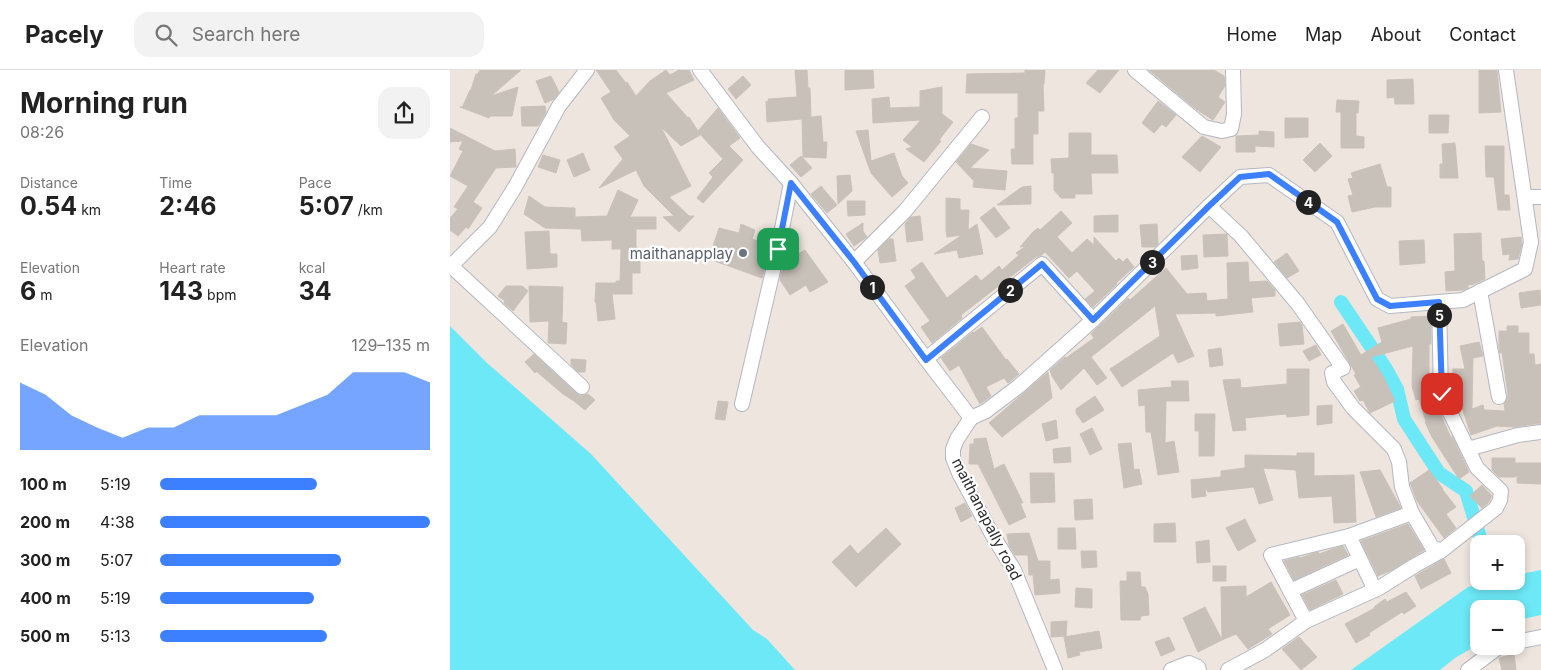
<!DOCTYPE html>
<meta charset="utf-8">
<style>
:root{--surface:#fff;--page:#f2f2f2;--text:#222;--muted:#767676;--line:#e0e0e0;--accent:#3c80ff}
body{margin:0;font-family:Inter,sans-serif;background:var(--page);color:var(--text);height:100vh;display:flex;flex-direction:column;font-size:19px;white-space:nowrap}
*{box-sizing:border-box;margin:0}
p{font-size:16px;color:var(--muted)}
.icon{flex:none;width:28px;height:28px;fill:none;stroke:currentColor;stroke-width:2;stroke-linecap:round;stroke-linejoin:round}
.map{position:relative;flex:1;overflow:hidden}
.sheet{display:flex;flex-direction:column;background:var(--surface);width:450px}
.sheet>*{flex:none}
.fabs{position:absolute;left:1020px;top:465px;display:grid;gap:10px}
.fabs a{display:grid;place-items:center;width:55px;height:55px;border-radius:10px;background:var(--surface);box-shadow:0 2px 8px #0003;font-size:25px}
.pin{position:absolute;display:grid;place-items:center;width:42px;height:42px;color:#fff;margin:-21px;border-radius:10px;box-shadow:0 2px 8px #0006}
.km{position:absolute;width:25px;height:25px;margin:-12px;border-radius:50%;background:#222;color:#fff;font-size:14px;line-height:25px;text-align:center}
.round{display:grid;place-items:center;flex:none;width:52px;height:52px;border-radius:15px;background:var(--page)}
.headline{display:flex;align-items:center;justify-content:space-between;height:85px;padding:0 20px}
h1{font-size:28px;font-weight:700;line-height:38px}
.stats{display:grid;grid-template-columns:repeat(3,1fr);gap:8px;height:85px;padding:5px 20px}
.stats div{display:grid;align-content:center}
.stats b{font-size:25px;font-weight:700}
.stats small{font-size:14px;font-weight:400}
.stats p{font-size:14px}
.chart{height:140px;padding:10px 20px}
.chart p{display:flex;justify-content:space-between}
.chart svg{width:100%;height:90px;margin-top:5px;fill:var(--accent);opacity:.7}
ul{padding:0 20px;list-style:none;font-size:16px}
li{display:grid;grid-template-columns:80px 60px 1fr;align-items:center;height:38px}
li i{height:12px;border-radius:6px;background:var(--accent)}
header{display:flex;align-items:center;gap:30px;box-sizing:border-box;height:70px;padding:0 25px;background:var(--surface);border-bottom:1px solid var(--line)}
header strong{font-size:24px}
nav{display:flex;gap:28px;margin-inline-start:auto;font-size:18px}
.search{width:350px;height:45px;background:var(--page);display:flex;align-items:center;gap:12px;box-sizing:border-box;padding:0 18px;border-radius:15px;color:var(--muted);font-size:19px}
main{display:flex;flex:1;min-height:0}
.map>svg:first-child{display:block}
.water{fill:#6de8f6}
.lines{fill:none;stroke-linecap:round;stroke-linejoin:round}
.canal{stroke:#6de8f6;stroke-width:14}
.building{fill:#c8c1ba;stroke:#cbc1b8}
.street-casing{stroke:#b3b7c1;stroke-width:16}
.street{stroke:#fff;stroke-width:14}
.route-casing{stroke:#fff;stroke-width:10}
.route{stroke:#3c80ff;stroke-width:6}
.worship-dot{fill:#6b7280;stroke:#fff;stroke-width:2}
.labels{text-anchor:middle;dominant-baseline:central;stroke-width:4.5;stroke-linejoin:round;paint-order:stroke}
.worship-label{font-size:15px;fill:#5b616d;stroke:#fff;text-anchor:end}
.street-label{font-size:15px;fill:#2d2d2d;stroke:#fff}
</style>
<header>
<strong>Pacely</strong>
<div class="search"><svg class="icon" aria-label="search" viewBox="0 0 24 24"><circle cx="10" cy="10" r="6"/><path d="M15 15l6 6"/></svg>Search here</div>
<nav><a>Home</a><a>Map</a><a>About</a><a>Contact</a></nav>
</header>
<main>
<section class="sheet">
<div class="headline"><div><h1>Morning run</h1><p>08:26</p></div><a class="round"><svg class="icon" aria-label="share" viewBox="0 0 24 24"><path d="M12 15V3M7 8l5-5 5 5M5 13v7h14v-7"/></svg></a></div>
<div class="stats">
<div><p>Distance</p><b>0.54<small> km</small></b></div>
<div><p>Time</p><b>2:46</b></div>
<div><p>Pace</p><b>5:07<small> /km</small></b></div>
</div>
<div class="stats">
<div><p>Elevation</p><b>6<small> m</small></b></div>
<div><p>Heart rate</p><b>143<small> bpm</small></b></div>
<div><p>kcal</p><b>34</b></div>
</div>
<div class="chart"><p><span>Elevation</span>129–135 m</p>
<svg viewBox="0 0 160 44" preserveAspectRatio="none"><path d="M0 44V11L10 17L20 27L30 33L40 38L50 33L60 33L70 27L80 27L90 27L100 27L110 22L120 17L130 6L140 6L150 6L160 11V44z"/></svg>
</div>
<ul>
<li><b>100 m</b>5:19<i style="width:58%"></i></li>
<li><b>200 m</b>4:38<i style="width:100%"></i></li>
<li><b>300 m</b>5:07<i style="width:67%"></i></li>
<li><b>400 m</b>5:19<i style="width:57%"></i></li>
<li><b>500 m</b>5:13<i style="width:62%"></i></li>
</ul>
</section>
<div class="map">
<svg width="1091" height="600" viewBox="0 0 1091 600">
<rect width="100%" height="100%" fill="#efe5df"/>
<!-- water -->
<g class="water">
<polygon points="0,256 36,292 141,384 303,560 317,569 345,600 0,600"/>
<polygon points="1091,500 1091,545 1073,549 1066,553 1066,539 1029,539 1029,574 1005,588 990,600 901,600 1018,517 1041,511 1066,511 1066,505"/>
</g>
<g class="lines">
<!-- canal -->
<polyline class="canal" points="891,232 936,299 947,319 954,349 989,403 1016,421 1032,474"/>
</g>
<!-- building -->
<g class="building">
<polygon points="30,0 71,0 41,26 68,17 62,46 40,46 39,48 10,37 13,36 20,20 21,20 26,4 28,4"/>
<polygon points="146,0 166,0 176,13 177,12 186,26 200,11 216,0 220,5 229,0 239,0 244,10 216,23 238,48 239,47 248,61 268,38 290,68 279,76 293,90 253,133 247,128 263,107 259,103 273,89 249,63 250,65 231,76 211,57 241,116 219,127 239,146 244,146 229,162 213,147 224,146 194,116 186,100 149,118 173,89 164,77 180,66 164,50 151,28 161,22"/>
<polygon points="345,0 357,0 358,18 360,18 361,47 371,46 373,72 377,72 376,88 353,87 352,49 317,52 316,31 318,33 318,29 347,27"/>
<polygon points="395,0 423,0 424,18 395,20"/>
<polygon points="575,0 595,0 594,14 593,14 594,41 588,41 588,64 583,64 583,94 562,94 561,79 565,79 565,48 568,48 568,23 516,23 517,4 575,3"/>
<polygon points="648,0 669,0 650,23 636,13"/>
<polygon points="699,0 764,0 774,6 775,16 768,27 775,32 763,50 746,39"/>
<polygon points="1029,0 1047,0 1051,42 1029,43"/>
<polygon points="101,6 109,22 104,29 95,33 86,11"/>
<polygon points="293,6 301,15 286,29 278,19"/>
<polygon points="963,9 964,34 945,34 944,27 937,28 937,10"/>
<polygon points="492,17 492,44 503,52 489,70 491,71 474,92 456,79 462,77 453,70 471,50 423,53 422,29 439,27 440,38 470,37 470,21"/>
<polygon points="887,30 909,31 908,43 906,43 906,66 914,67 914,78 891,78 891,42 886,42"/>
<polygon points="708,31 726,45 716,57 712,54 704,63 692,53"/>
<polygon points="95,36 96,42 88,56 72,56 71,37"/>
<polygon points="979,45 999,45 998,63 979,63"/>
<polygon points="835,48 858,48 858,67 835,68"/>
<polygon points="0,58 45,81 65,79 66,97 46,98 23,132 32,138 18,159 16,157 8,166 0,160 0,148 8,139 4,137 18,116 0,106 13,81 9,79 13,71 0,72"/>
<polygon points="418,60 421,91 444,83 452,106 458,113 442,127 421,103 406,61"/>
<polygon points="809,61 824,62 824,77 805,76 805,82 786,82 786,66 809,65"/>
<polygon points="619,63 641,63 641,85 667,85 668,103 641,103 642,124 625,124 625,128 611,128 604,120 604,103 602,103 601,89 619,88"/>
<polygon points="752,66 771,77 750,102 732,87"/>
<polygon points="870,73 882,86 865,102 853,90"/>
<polygon points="1005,73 1008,108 990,108 990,94 993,94 992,74"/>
<polygon points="521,74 539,80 520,98 557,101 555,120 523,117 524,111 506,92"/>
<polygon points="1035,76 1054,76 1054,125 1059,125 1060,140 1048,140 1044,107 1036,107"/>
<polygon points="133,83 140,100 124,107 117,90"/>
<polygon points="93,85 110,90 106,103 88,97"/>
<polygon points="351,86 362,98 351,107 340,95"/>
<polygon points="930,94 937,117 941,117 941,137 925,137 902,142 898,126 903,125 898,109 903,108 901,103"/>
<polygon points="400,105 402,121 388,134 387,106"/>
<polygon points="371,116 387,135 377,143 361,124"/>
<polygon points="581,116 581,134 547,135 572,117"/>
<polygon points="168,120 188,130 180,147 206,147 206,159 186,159 186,184 190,184 190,203 182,203 182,224 162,224 165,249 148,251 146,232 145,232 146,213 166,213 166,211 170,211 171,179 162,179 162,170 132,171 131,159 95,158 74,144 79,126 95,137 125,138 125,147 157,146"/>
<polygon points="496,128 510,129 510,140 519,140 518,160 527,154 533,184 509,188 507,180 484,184 512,165 497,167 496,161"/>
<polygon points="397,131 415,131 415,145 398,146"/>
<polygon points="544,137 560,158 546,168 530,148"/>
<polygon points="611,141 622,153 607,167 622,183 637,169 644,175 644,167 666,191 669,188 673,192 677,188 684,197 666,213 667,214 643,237 635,229 645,221 627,201 619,208 595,182 592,185 586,187 511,245 512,248 482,273 471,257 480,251 455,216 466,208 461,200 472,192 497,228 526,205 531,211 549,196 552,200 569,185 566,183 576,176 570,177 583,162 588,158 590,160"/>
<polygon points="668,145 668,162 644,162 644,146"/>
<polygon points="470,146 473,170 457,172 455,154 461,147"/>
<polygon points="413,153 413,161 417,167 404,176 396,164"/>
<polygon points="291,154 305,160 302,169 320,175 312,208 259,189 269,158 289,163"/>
<polygon points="707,154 708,174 705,177 692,177 690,155"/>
<polygon points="99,161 100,184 107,184 107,197 77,199 75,162"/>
<polygon points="1031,163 1032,191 1034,191 1035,209 1024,214 1018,215 1018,218 1013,220 996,221 995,202 1005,201 1004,164"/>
<polygon points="777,164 778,186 754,187 753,165"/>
<polygon points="1071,167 1072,174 1068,189 1059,190 1060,184 1053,185 1051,169"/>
<polygon points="439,169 443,169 446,191 430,193 428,180"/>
<polygon points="974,170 975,193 950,195 949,171"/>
<polygon points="355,180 378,212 360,222 356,215 340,225 330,210 334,192"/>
<polygon points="837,183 849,201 837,208 824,192"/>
<polygon points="747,185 748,198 732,200 731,186"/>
<polygon points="798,192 799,212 817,211 825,220 825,226 801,228 803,242 766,246 766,243 725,244 744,286 728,293 723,283 672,317 660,299 710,266 705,236 641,287 657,308 647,315 634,298 611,320 602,306 600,300 615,287 616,288 644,268 641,264 678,228 680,230 716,198 737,224 756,223 757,231 778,229 777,193"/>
<polygon points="56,216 72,216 78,221 63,241 54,233 55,231 48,226"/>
<polygon points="79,216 113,217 112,252 117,253 116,274 98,273 99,251 80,252"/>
<polygon points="1090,220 1091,235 1071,238 1069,223"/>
<polygon points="981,246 981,274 979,274 979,305 982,314 982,325 1002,370 1002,366 1019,402 1009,409 982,367 975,352 976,352 969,329 966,330 962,316 963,276 921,287 933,306 945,331 920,343 913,330 910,331 904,321 911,317 904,305 906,304 881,261 893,254 911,285 932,272 928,258 961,249 961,247"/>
<polygon points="850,252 852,255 854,274 830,276 828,254"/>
<polygon points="1057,256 1068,256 1068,263 1079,263 1079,284 1084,284 1085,295 1091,294 1091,353 1064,357 1047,356 1021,365 1009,328 1002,327 1003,299 1015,299 1010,276 1029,272 1033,286 1023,288 1022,339 1033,335 1034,340 1055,341 1054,334 1057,330 1058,325 1052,282 1050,283 1049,278 1049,261 1057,261"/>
<polygon points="532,257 556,290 557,289 569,304 558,313 554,308 536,317 541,326 530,334 509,295 500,301 491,288 523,262 523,263"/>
<polygon points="866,275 871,285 859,291 853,281"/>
<polygon points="771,278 773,295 760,297 758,280"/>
<polygon points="84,284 126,323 131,326 138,324 145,330 135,340 124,331 113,324 86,301 85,303 75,292"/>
<polygon points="121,289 136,290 135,302 128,302 121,295"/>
<polygon points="837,299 859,299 859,345 837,347 836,344 795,348 796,360 783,361 773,310 790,309 791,318 837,314"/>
<polygon points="598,302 602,328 552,367 539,353"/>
<polygon points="721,311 738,311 739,331 716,331 715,373 724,371 729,402 708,405 701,362 696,362 695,335 689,336 688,320 722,317"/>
<polygon points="645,326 654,340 633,353 626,343 626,339"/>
<polygon points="268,331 278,332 275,350 265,349"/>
<polygon points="882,335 882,353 867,355 867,336"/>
<polygon points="745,344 765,344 764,386 749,386 749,361 745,361"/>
<polygon points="606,350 608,368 596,371 592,354"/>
<polygon points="642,358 652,379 640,385 630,364"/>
<polygon points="536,368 544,399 554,394 573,433 570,433 576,447 559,455 528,394 519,394 520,374 524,374 524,369"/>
<polygon points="681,373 684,400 689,399 692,414 674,418 668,374"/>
<polygon points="620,377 621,392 604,393 603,379"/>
<polygon points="847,383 864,383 864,406 904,405 906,452 884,453 882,426 849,428 846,400 813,398 823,430 809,434 804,417 758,422 755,416 756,426 742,428 741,410 771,407 771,401 795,398 795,385 847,386"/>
<polygon points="1042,388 1065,388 1065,393 1091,393 1091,414 1067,413 1067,405 1065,407 1049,407 1042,400"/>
<polygon points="930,400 951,438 926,447 910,402"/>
<polygon points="979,400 993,419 992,419 1006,437 996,444 1006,458 994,468 967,431 961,415 960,413"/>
<polygon points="580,403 604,403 605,432 581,433"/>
<polygon points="1032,415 1042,426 1039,432 1032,438 1020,426"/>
<polygon points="642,429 643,449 625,450 624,430"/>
<polygon points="515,433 522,446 511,452 505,438"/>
<polygon points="795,449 806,471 788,481 776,458"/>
<polygon points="725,453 726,472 704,472 704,454"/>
<polygon points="958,454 974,480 944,499 928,506 911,471"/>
<polygon points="436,458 451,474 406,517 382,492 400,475 408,484"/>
<polygon points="608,458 625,458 626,479 608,479"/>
<polygon points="579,463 588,491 600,491 600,510 609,509 610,523 585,525 583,505 579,505 578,485 565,485 559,475 557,464"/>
<polygon points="759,470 760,492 747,493 746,472"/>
<polygon points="893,476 898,485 844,510 834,491 850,487 850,488 868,482 869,484 880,480"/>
<polygon points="631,481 646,481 647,497 632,498"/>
<polygon points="994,489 1001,503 971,519 965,506"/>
<rect x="763" y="496" width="13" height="15"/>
<polygon points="677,502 690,502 691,517 695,517 698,524 699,545 691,546 690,550 671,550 670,511 677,511"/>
<polygon points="886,510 893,524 860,540 852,525"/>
<polygon points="821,512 840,545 818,559 822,564 798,579 786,564 772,570 771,517 796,516 796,527"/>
<polygon points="626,518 642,519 642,538 625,537"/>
<polygon points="956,522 966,536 954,544 952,542 919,563 920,565 906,573 895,554 925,538 924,537 935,529 937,532"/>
<polygon points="755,537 772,570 748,582 733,548"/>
<polygon points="617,551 616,566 601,567 601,552"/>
<polygon points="649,561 652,578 629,582 630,585 618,588 614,567"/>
<polygon points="719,567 725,580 711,586 705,572"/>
<polygon points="849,567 867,587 851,600 832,579"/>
<polygon points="1064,584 1066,600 1052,600 1049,588"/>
</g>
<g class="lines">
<defs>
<g id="street">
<polyline points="250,0 308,77 341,113 404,192 476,289 521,348 507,369 503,379 503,388 510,405 543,466 564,500 605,600"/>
<polyline points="685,0 754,57 772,61 781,59 784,44 783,0"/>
<polyline points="1075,127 1091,127"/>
<polyline points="759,136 791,166 848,234 893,298 882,303 884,312 903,338 944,379 949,392 952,417 962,443"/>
<polyline points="404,192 455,141 532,47"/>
<polyline points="0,195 132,317"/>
<polyline points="1,196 40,157 65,117 109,36 137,0"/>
<polyline points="1030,221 1049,327"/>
<polyline points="476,289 592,194 643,250"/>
<polyline points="292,334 328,179 341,113"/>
<polyline points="521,348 536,341 569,316 643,250 759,136 790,107 819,105 887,152 927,229 940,236 1013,230 1075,199 1081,172 1056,0"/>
<polyline points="1018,379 1068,365 1091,362"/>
<polyline points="899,466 925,520"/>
<polyline points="840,521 910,489"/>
<polyline points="856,551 929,518 964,496 991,481"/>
<polyline points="1066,572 1091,567"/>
<polyline points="721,600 739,593 748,597 749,600"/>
<polyline points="778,600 815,580 856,551 821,485 899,466 962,443 982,477 991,481 1046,438 1050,430 1051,421 1027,398 991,324 989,232"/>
<polyline points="1018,600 1050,576"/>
</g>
</defs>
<!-- street casing -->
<use href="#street" class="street-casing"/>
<!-- street -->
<use href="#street" class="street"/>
</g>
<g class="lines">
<defs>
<polyline id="route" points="328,179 341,113 404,192 476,290 592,194 643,250 759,136 790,107 819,104 887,152 927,229 940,236 989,232 992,324"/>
</defs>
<!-- route casing -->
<use href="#route" class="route-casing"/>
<!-- route -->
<use href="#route" class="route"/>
</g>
<!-- markers -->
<circle class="worship-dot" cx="293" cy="183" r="5"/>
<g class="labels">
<!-- worship labels -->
<g class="worship-label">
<text x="283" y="183">maithanapplay</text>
</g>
<!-- street labels -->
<g class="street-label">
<text transform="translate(537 449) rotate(63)">maithanapally road</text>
</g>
</g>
</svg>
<div class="fabs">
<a>+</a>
<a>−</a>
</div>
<div class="pin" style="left:328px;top:179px;background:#1e9e55"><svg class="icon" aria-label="arrive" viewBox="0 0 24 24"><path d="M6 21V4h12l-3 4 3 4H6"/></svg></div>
<div class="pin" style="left:992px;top:324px;background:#d93025"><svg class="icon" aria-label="check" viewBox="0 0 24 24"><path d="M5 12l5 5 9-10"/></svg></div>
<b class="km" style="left:422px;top:217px">1</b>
<b class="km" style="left:560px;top:220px">2</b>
<b class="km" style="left:702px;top:192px">3</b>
<b class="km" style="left:858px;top:132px">4</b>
<b class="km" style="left:989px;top:245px">5</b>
</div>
</main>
